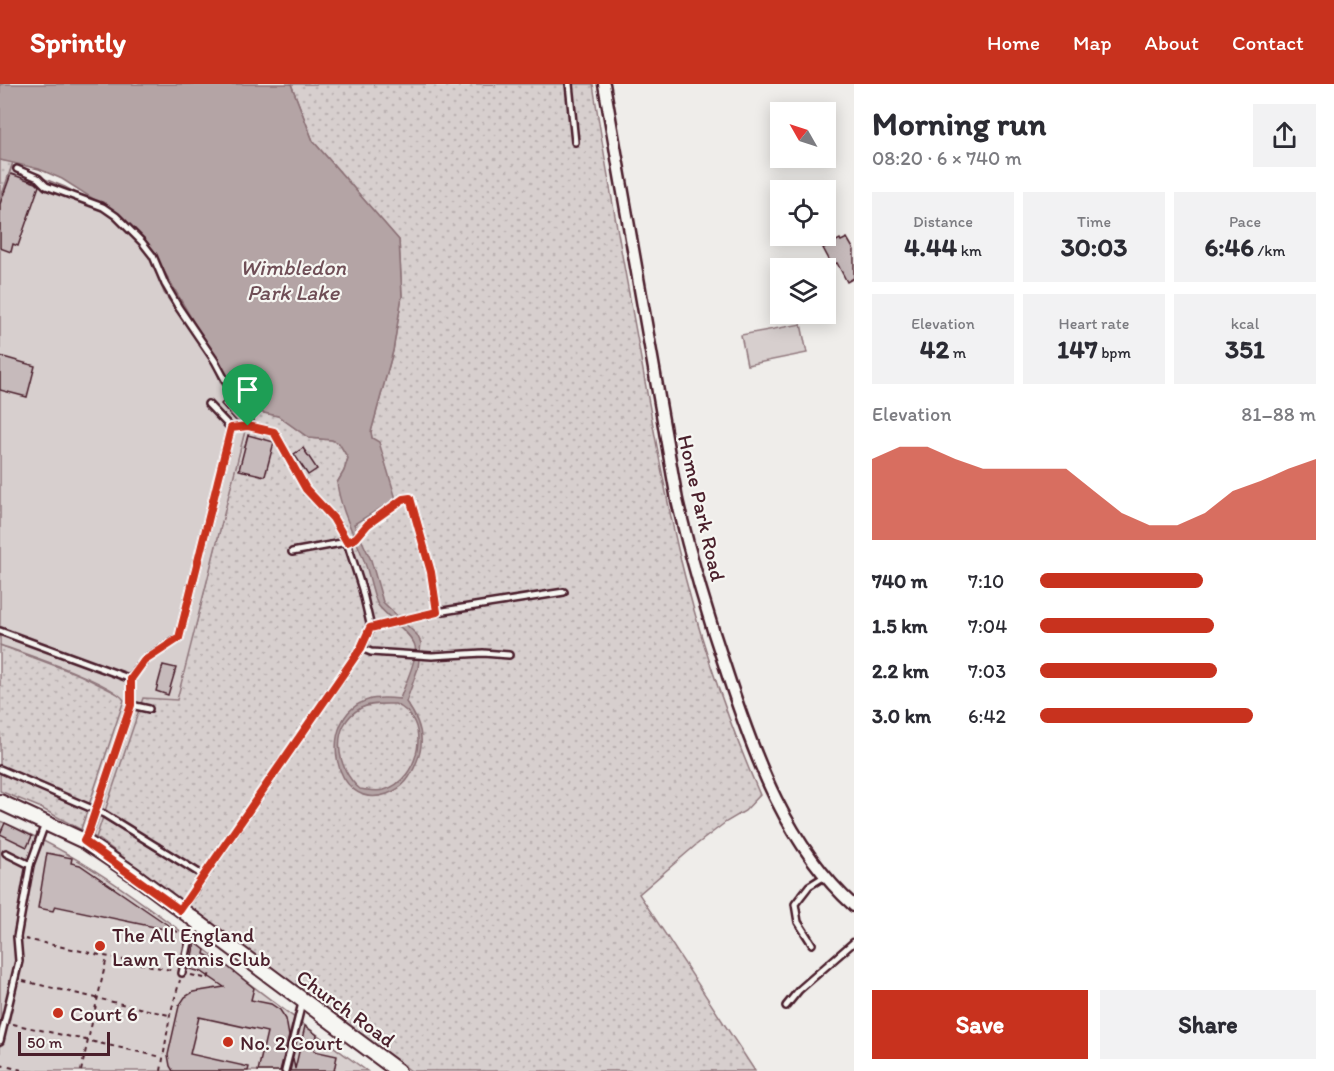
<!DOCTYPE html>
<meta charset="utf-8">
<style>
:root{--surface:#fff;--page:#f2f2f3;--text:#2b2b33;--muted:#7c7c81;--accent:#c8321e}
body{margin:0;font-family:Itim,sans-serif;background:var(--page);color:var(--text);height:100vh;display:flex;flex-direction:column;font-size:22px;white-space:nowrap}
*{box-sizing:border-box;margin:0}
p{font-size:20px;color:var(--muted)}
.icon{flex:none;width:33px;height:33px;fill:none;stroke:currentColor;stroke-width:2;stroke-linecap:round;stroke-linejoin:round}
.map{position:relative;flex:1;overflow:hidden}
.sheet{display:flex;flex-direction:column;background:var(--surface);width:480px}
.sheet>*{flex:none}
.needle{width:39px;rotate:309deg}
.buttons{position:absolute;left:770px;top:18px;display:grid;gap:12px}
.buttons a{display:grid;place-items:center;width:66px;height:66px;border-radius:0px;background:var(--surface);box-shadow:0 3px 15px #0003;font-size:30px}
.scale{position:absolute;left:18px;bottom:15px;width:92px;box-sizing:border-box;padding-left:6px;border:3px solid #4a1f2b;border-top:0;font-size:16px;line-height:21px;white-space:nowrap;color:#4a1f2b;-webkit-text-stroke:4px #f6f6f2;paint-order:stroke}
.pin{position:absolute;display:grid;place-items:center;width:51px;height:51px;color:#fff;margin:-62px -26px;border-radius:50% 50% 50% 0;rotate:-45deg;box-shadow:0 0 6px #0007}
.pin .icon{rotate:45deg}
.round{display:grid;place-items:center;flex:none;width:63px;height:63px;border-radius:0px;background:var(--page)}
.overview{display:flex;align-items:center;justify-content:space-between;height:102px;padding:0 18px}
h1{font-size:33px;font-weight:700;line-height:45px}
.figures{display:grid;grid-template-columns:repeat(3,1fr);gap:9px;height:102px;padding:6px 18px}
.figures div{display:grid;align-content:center;border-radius:0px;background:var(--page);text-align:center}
.figures b{font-size:26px;font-weight:700}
.figures small{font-size:16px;font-weight:400}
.figures p{font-size:16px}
.chart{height:168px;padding:12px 18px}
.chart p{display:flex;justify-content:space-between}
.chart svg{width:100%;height:108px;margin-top:6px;fill:var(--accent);opacity:.7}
.primary-button{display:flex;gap:12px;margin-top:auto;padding:12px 18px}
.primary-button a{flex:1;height:69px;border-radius:0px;background:var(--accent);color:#fff;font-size:24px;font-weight:700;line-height:69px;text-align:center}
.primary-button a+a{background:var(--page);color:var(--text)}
ul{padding:0 18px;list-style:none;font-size:20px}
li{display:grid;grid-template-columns:96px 72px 1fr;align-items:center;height:45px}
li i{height:15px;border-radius:8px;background:var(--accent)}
header{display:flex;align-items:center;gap:36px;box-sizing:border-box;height:84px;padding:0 30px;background:var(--accent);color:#fff}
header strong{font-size:28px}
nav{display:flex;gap:33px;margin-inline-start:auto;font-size:21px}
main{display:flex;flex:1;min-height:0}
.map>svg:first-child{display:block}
.grass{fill:url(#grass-dots);stroke:#90777c;stroke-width:1.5}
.garden{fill:#d7cfce;stroke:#90777c;stroke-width:1.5}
.water{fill:#b4a4a5;stroke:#8a6f74;stroke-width:1.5;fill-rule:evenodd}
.building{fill:#c6babb;stroke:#4a1f2b;stroke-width:1.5}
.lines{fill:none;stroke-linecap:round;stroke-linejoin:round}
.service-casing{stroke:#4a1f2b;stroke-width:10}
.minor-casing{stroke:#4a1f2b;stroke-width:15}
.tertiary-casing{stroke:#4a1f2b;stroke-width:18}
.path{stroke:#4a1f2b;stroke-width:2;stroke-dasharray:4.5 4.5;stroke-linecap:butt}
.service{stroke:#f6f6f2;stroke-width:5}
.minor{stroke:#f6f6f2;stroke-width:10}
.tertiary{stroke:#f6f6f2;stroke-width:14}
.route-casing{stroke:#fff;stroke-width:12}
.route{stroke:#c8321e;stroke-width:8}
.poi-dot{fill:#c8321e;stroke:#f6f6f2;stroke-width:2}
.labels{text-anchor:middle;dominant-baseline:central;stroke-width:4.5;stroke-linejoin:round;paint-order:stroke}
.street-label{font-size:21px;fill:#4a1f2b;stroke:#f6f6f2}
.poi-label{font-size:21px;fill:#4a1f2b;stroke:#f6f6f2;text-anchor:start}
.water-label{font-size:22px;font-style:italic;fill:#6f4e56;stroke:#f6f6f2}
</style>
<header>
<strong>Sprintly</strong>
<nav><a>Home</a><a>Map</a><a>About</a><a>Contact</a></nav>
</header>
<main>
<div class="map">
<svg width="854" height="987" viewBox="0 0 854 987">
<defs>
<pattern id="grass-dots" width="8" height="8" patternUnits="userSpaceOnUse" patternTransform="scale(1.5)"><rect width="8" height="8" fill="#d7cfce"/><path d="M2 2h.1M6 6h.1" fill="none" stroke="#bab1b1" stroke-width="1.8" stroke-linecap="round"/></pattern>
</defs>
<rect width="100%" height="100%" fill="#efedea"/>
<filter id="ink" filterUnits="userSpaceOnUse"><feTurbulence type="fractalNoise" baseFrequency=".0167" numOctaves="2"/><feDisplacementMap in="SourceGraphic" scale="12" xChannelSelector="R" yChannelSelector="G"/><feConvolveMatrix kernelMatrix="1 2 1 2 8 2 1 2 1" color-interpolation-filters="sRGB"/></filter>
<g filter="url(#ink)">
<!-- grass -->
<g class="grass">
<path d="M291,0h302c13,88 30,176 46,264 12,68 24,135 39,201 20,84 48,168 82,246l-15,16 -19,11 -30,23 -57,49 116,177h-344l-311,-231 -61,-33 -39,-16v-146l80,30 42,21 71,-60 57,-226 28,6 31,22 23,2 7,3 9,15 -4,13 -7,12 35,-45 -1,-6 22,-81 9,-55 -3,-56 -86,-99z"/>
<polygon points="0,76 13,78 0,117"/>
</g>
<!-- garden -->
<g class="garden">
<path d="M12,82l53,21 20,11 34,23 25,27 8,12 12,33 49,70 8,20 28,32 -72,285 -34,-2 -47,140 -15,-9 43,-129c-13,-18 -99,-46 -124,-55v-444z"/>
<polygon points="801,240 807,269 747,281 741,251"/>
<path d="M0,737c77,31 141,80 207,130 53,41 106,81 160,120h-367z"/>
</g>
<!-- water -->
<path class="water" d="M0,0h291l22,57 86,99 3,56 -9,55 -22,81 1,6 7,4 17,57 -42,25 17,36 12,42 34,33 4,8 -3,25 -12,34c13,17 20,38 11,59 -6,16 -13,27 -30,33 -54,19 -72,-78 -19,-94 9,-3 22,-2 32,-1 4,-13 18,-41 15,-53 -2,-11 -30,-31 -37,-41 -4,-6 -9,-31 -12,-39 -10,-29 -25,-53 -29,-83l7,-12 4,-13 -9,-15 -7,-3 -23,-2 -31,-22 -28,-6 -35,-51 -61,-105 -13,-18 -27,-24 -52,-33 -23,-10 -39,-9zM395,620c38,15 25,76 -11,86 -8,2 -16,0 -24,-1 -24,-20 -31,-64 1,-81 10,-5 23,-4 34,-4z"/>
<!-- building -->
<g class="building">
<polygon points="11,90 36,99 39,102 18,162 13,160 11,168 0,164 0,120"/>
<polygon points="847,154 854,166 854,194 847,198 837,179 832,181 823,164 840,155 841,157"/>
<polygon points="0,272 35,282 27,313 0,306"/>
<polygon points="229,312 245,333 241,338 237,338 221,320"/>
<polygon points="248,351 274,358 265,392 239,386"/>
<polygon points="303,364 317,385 308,391 294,370"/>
<polygon points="163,581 176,584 168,611 156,607"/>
<polygon points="5,739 32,752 27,763 0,750"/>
<polygon points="47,769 72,774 71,779 80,781 178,848 55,822 53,827 38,824"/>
<polygon points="195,858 205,866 204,870 223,879 254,904 251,916 271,920 280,926 286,935 289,952 280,987 258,987 267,948 199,933 190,970 249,983 248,987 173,987 170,982 168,971 179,922 185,913 193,908 224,903 202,888 189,885"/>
<polygon points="305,942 317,951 314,967 337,972 334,987 290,987 293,974 295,985"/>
</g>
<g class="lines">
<defs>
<g id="service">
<polyline points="569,0 575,58"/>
<polyline points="17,85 38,94 46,102 103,123 116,132 142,158 153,172 165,200 179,224 215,277 229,303 250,332 248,342"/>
<polyline points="208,320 231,344"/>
<polyline points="292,468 347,458 356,454 368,440 403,415 410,414 431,488 437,528"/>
<polyline points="0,547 131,595 144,577 179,554 231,344 248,342 274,348 306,405 333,434 347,458 362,505 371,544"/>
<polyline points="361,564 371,568 432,572 483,569 509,571"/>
<polyline points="131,621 149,625"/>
<polyline points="0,685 104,730 204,792 181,825"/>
<polyline points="84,756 89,749 131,621 131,595"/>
<polyline points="30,781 45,740"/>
<polyline points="204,792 361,564 371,544 437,528 564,508"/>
<polyline points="812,860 798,838 795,820 809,802 825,792"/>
<polyline points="182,889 190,854 199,841"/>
<polyline points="786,922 799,906 854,858"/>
<polyline points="0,957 19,877 17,853 30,781 6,769"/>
<polyline points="285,987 302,919"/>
</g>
<path id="minor" d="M604,0l73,416c14,59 31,117 51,176 27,82 59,170 126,230"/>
<polyline id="tertiary" points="0,718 84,757 133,790 398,987"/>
</defs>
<!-- service casing -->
<use href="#service" class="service-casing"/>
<!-- minor casing -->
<use href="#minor" class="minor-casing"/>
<!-- tertiary casing -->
<use href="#tertiary" class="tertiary-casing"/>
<!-- path -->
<g class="path">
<polyline points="25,855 175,887"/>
<polyline points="191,891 208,895 216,869"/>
<polyline points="23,897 169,931"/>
<polyline points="13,940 162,973"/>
<polyline points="0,981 27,987"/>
<polyline points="81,987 107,873"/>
<polyline points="161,987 170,931 180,896"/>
</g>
<!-- service -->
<use href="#service" class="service"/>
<!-- minor -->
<use href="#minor" class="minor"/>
<!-- tertiary -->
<use href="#tertiary" class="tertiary"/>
</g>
</g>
<g class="lines" filter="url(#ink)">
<defs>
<polygon id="route" points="248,342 274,348 306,405 333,434 347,458 356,454 368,440 403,415 410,414 431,488 437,528 370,544 361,564 180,826 84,757 88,749 131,621 131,595 144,577 179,554 231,344"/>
</defs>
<!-- route casing -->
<use href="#route" class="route-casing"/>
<!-- route -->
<use href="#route" class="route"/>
</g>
<!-- markers -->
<g class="poi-dot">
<circle cx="100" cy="862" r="6"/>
<circle cx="58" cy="929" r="6"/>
<circle cx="228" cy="958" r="6"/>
</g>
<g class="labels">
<!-- street labels -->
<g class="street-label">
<text transform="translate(702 424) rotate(77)">Home Park Road</text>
<text transform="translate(346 924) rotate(36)">Church Road</text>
</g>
<!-- poi labels -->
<g class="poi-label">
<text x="112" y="850">The All England<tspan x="112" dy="24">Lawn Tennis Club</tspan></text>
<text x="70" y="929">Court 6</text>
<text x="240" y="958">No. 2 Court</text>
</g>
<!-- water labels -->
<g class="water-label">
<text x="293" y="183">Wimbledon<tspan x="293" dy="25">Park Lake</tspan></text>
</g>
</g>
</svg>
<div class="buttons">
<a><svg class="needle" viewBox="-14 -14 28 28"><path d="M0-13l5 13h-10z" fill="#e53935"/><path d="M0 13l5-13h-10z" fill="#7c7c81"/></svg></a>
<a><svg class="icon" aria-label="locate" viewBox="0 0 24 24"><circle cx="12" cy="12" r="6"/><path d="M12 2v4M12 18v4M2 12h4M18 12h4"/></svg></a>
<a><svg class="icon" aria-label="layers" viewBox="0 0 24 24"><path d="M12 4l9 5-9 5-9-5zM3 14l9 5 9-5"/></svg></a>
</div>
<div class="scale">50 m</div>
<div class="pin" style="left:248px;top:342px;background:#1e9e55"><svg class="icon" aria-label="arrive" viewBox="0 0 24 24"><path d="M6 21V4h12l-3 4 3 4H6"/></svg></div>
</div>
<section class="sheet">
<div class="overview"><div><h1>Morning run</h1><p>08:20 · 6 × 740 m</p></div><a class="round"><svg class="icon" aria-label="share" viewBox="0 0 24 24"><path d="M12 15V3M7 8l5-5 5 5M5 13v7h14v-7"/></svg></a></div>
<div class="figures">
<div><p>Distance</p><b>4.44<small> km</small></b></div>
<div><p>Time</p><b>30:03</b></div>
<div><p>Pace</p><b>6:46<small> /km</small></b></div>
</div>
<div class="figures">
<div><p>Elevation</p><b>42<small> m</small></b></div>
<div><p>Heart rate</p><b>147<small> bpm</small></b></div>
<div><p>kcal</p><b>351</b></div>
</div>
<div class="chart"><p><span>Elevation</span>81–88 m</p>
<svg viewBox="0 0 160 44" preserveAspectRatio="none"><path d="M0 44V11L10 6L20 6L30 11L40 15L50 15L60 15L70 15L80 24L90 33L100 38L110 38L120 33L130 24L140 20L150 15L160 11V44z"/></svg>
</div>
<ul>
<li><b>740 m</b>7:10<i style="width:59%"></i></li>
<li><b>1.5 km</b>7:04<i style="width:63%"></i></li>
<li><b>2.2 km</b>7:03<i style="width:64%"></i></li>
<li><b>3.0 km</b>6:42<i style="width:77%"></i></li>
</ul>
<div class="primary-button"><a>Save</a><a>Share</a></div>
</section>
</main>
